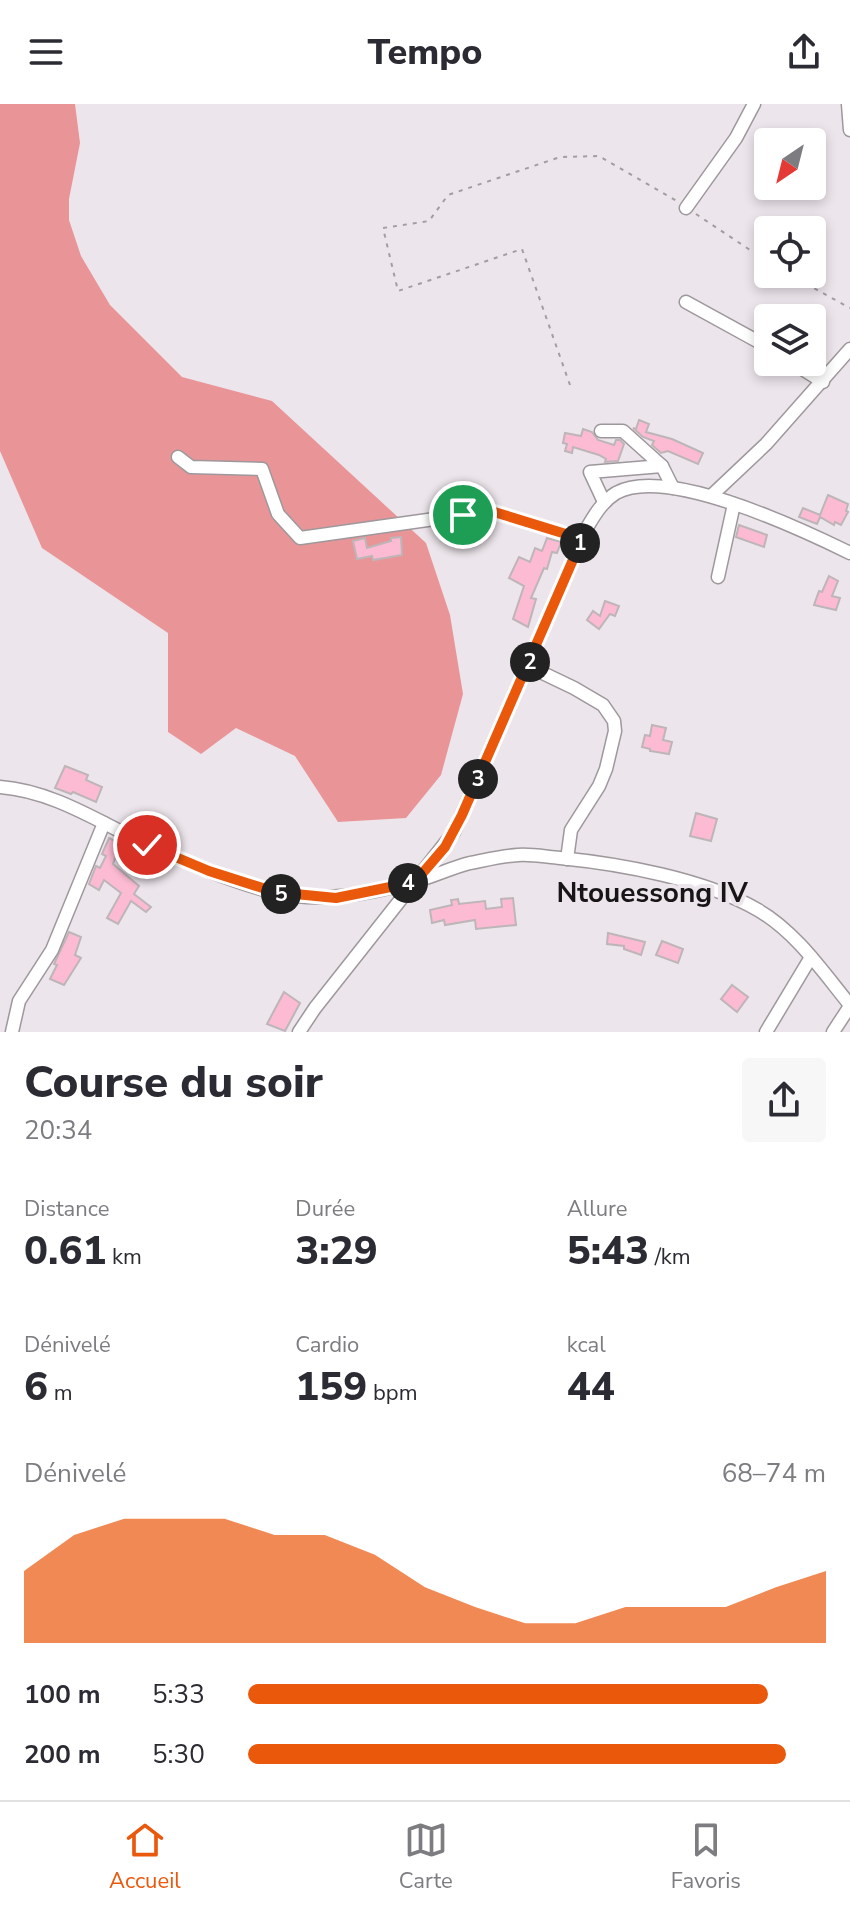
<!DOCTYPE html>
<html lang="fr">
<meta charset="utf-8">
<style>
:root{--surface:#fff;--page:#f7f7f7;--text:#2b2b33;--muted:#7c7c81;--line:#e1e1e2;--accent:#ea580c}
body{margin:0;font-family:"Nunito Sans",sans-serif;background:var(--page);color:var(--text);height:100vh;display:flex;flex-direction:column;font-size:30px;white-space:nowrap}
*{box-sizing:border-box;margin:0}
p{font-size:26px;color:var(--muted)}
.icon{flex:none;width:44px;height:44px;fill:none;stroke:currentColor;stroke-width:2;stroke-linecap:round;stroke-linejoin:round}
.map{position:relative;height:928px;overflow:hidden}
.drawer{display:flex;flex-direction:column;background:var(--surface);flex:1}
.drawer>*{flex:none}
.needle{width:52px;rotate:215deg}
.buttons{position:absolute;left:754px;top:24px;display:grid;gap:16px}
.buttons a{display:grid;place-items:center;width:72px;height:72px;border-radius:8px;background:var(--surface);box-shadow:0 4px 12px #0003;font-size:40px}
.pin{position:absolute;display:grid;place-items:center;width:68px;height:68px;color:#fff;margin:-34px;border:4px solid #fff;border-radius:50%;box-shadow:0 2px 8px #0007}
.km{position:absolute;width:40px;height:40px;margin:-20px;border-radius:50%;background:#222;color:#fff;font-size:22px;line-height:40px;text-align:center}
.round{display:grid;place-items:center;flex:none;width:84px;height:84px;border-radius:8px;background:var(--page)}
.head{display:flex;align-items:center;justify-content:space-between;height:136px;padding:0 24px}
h1{font-size:44px;font-weight:800;line-height:60px}
.metrics{display:grid;grid-template-columns:repeat(3,1fr);gap:12px;height:136px;padding:8px 24px}
.metrics div{display:grid;align-content:center}
.metrics b{font-size:40px;font-weight:800}
.metrics small{font-size:22px;font-weight:400}
.metrics p{font-size:22px}
.chart{height:224px;padding:16px 24px}
.chart p{display:flex;justify-content:space-between}
.chart svg{width:100%;height:144px;margin-top:8px;fill:var(--accent);opacity:.7}
ul{padding:0 24px;list-style:none;font-size:26px}
li{display:grid;grid-template-columns:128px 96px 1fr;align-items:center;height:60px}
li i{height:20px;border-radius:10px;background:var(--accent)}
header{display:flex;justify-content:space-between;align-items:center;height:104px;padding:0 24px;background:var(--surface);font-size:36px;font-weight:800}
.menu{display:flex;justify-content:space-around;align-items:center;height:112px;border-top:2px solid var(--line);background:var(--surface);font-size:22px;color:var(--muted)}
.menu a{display:grid;justify-items:center;gap:4px}
.menu .active{color:var(--accent)}
.map>svg:first-child{display:block}
.forest{fill:#e99598}
.building{fill:#fcbbd2;stroke:#beb5b8;stroke-width:2}
.lines{fill:none;stroke-linecap:round;stroke-linejoin:round}
.minor-casing{stroke:#9e989d;stroke-width:15}
.path{stroke:#a29da1;stroke-width:2;stroke-dasharray:4 6;stroke-linecap:butt}
.minor{stroke:#fff;stroke-width:12}
.route-casing{stroke:#fff;stroke-width:16}
.route{stroke:#ea580c;stroke-width:10}
.labels{text-anchor:middle;dominant-baseline:central;stroke-width:8;stroke-linejoin:round;paint-order:stroke}
.quarter-label{font-size:28px;font-weight:bold;fill:#181517;stroke:#ece5eb}
</style>
<header><svg class="icon" aria-label="menu" viewBox="0 0 24 24"><path d="M4 6h16M4 12h16M4 18h16"/></svg>Tempo<svg class="icon" aria-label="share" viewBox="0 0 24 24"><path d="M12 15V3M7 8l5-5 5 5M5 13v7h14v-7"/></svg></header>
<div class="map">
<svg width="850" height="928" viewBox="0 0 850 928">
<rect width="100%" height="100%" fill="#ece5eb"/>
<!-- forest -->
<polygon class="forest" points="0,0 75,0 80,39 69,95 69,116 81,152 110,201 182,273 272,297 426,439 450,511 463,590 441,671 406,714 338,718 295,652 236,624 201,650 168,628 168,529 42,444 0,347"/>
<!-- building -->
<g class="building">
<polygon points="639,316 649,320 646,328 672,335 703,349 698,360 668,347 661,349 652,341 654,337 643,333 633,324 636,325"/>
<polygon points="583,325 592,328 598,336 614,341 616,336 620,336 624,340 618,357 605,358 606,355 599,351 573,343 572,349 565,347 567,340 563,339 565,329 581,332"/>
<polygon points="828,391 848,400 846,407 848,408 841,421 835,418 834,421 820,413 817,420 799,413 803,404 820,411"/>
<polygon points="739,421 767,431 764,443 736,433"/>
<polygon points="401,433 402,451 373,456 372,452 357,455 353,437 365,434 367,444 391,437 391,434"/>
<polygon points="547,434 561,438 557,449 552,448 547,465 544,464 531,494 536,495 528,523 513,515 524,482 509,474 519,453 530,458 535,444 542,447"/>
<polygon points="829,472 838,477 832,492 840,494 836,506 814,501 819,487 822,488"/>
<polygon points="605,497 619,502 615,512 610,510 599,525 587,516 593,507 600,512"/>
<polygon points="652,621 666,624 663,636 672,638 669,650 650,647 650,645 642,643 645,631 650,632"/>
<polygon points="65,662 88,671 86,676 102,683 96,698 73,688 71,690 55,684"/>
<polygon points="696,709 717,715 711,737 690,732"/>
<polygon points="109,734 121,740 113,760 139,782 134,790 151,803 146,808 131,797 118,820 107,814 121,789 104,776 99,786 89,780 96,762 100,764 106,752 102,750"/>
<polygon points="513,794 516,821 476,825 475,816 445,821 444,816 432,819 430,806 452,801 451,796 458,795 459,800 485,797 486,805 502,803 501,795"/>
<polygon points="69,828 81,833 75,851 81,854 64,881 50,875 57,861 54,860"/>
<polygon points="608,829 645,838 641,851 624,845 624,842 607,840"/>
<polygon points="662,837 683,845 678,859 656,851"/>
<polygon points="732,881 748,893 737,908 721,895"/>
<polygon points="284,888 300,899 285,927 267,920"/>
</g>
<g class="lines">
<defs>
<g id="minor">
<polyline points="848,0 850,26"/>
<polyline points="686,104 736,34 754,0"/>
<polyline points="686,198 768,243"/>
<polyline points="791,258 823,278"/>
<polyline points="601,327 623,327 662,362 673,384"/>
<polyline points="178,353 191,363 262,365 278,410 300,434 491,407 582,435"/>
<polyline points="711,392 766,340 850,245"/>
<polyline points="604,398 590,368 662,362"/>
<polyline points="718,473 734,400"/>
<polyline points="528,562 574,584 603,601 614,617 615,627 606,665 599,682 571,726 567,755"/>
<path d="M0,683c53,4 99,35 146,57 41,19 85,38 130,49 46,10 92,1 137,-11 20,-5 37,-14 57,-19 16,-3 32,-7 48,-8 14,-1 29,2 42,3 61,6 145,21 198,52 38,22 65,62 92,95"/>
<polyline points="12,928 19,897 52,846 104,719"/>
<path d="M299,928l16,-24 139,-176 134,-306c7,-12 15,-25 28,-33 50,-28 185,36 234,60"/>
<polyline points="766,928 811,853"/>
<polyline points="833,928 850,902"/>
</g>
</defs>
<!-- minor casing -->
<use href="#minor" class="minor-casing"/>
<!-- path -->
<g class="path">
<polyline points="696,110 768,158"/>
<polyline points="788,170 850,204"/>
<polyline points="570,281 522,145 398,187 383,124 429,117 448,91 560,53 599,52 677,97"/>
</g>
<!-- minor -->
<use href="#minor" class="minor"/>
</g>
<g class="lines">
<defs>
<polyline id="route" points="147,741 209,767 275,788 336,794 415,778 445,743 462,711 582,435 491,407 463,411"/>
</defs>
<!-- route casing -->
<use href="#route" class="route-casing"/>
<!-- route -->
<use href="#route" class="route"/>
</g>
<g class="labels">
<!-- quarter labels -->
<g class="quarter-label">
<text x="652" y="789">Ntouessong IV</text>
</g>
</g>
</svg>
<div class="buttons">
<a><svg class="needle" viewBox="-14 -14 28 28"><path d="M0-13l5 13h-10z" fill="#e53935"/><path d="M0 13l5-13h-10z" fill="#7c7c81"/></svg></a>
<a><svg class="icon" aria-label="locate" viewBox="0 0 24 24"><circle cx="12" cy="12" r="6"/><path d="M12 2v4M12 18v4M2 12h4M18 12h4"/></svg></a>
<a><svg class="icon" aria-label="layers" viewBox="0 0 24 24"><path d="M12 4l9 5-9 5-9-5zM3 14l9 5 9-5"/></svg></a>
</div>
<div class="pin" style="left:463px;top:411px;background:#1e9e55"><svg class="icon" aria-label="arrive" viewBox="0 0 24 24"><path d="M6 21V4h12l-3 4 3 4H6"/></svg></div>
<div class="pin" style="left:147px;top:741px;background:#d93025"><svg class="icon" aria-label="check" viewBox="0 0 24 24"><path d="M5 12l5 5 9-10"/></svg></div>
<b class="km" style="left:580px;top:439px">1</b>
<b class="km" style="left:530px;top:558px">2</b>
<b class="km" style="left:478px;top:675px">3</b>
<b class="km" style="left:408px;top:779px">4</b>
<b class="km" style="left:281px;top:790px">5</b>
</div>
<section class="drawer">
<div class="head"><div><h1>Course du soir</h1><p>20:34</p></div><a class="round"><svg class="icon" aria-label="share" viewBox="0 0 24 24"><path d="M12 15V3M7 8l5-5 5 5M5 13v7h14v-7"/></svg></a></div>
<div class="metrics">
<div><p>Distance</p><b>0.61<small> km</small></b></div>
<div><p>Durée</p><b>3:29</b></div>
<div><p>Allure</p><b>5:43<small> /km</small></b></div>
</div>
<div class="metrics">
<div><p>Dénivelé</p><b>6<small> m</small></b></div>
<div><p>Cardio</p><b>159<small> bpm</small></b></div>
<div><p>kcal</p><b>44</b></div>
</div>
<div class="chart"><p><span>Dénivelé</span>68–74 m</p>
<svg viewBox="0 0 160 44" preserveAspectRatio="none"><path d="M0 44V22L10 11L20 6L30 6L40 6L50 11L60 11L70 17L80 27L90 33L100 38L110 38L120 33L130 33L140 33L150 27L160 22V44z"/></svg>
</div>
<ul>
<li><b>100 m</b>5:33<i style="width:90%"></i></li>
<li><b>200 m</b>5:30<i style="width:93%"></i></li>
</ul>
</section>
<nav class="menu">
<a class="active"><svg class="icon" aria-label="home" viewBox="0 0 24 24"><path d="M3 11l9-7 9 7M6 9v11h12V9"/></svg>Accueil</a>
<a><svg class="icon" aria-label="map" viewBox="0 0 24 24"><path d="M3 6l6-2 6 2 6-2v14l-6 2-6-2-6 2zM9 4v14M15 6v14"/></svg>Carte</a>
<a><svg class="icon" aria-label="saved" viewBox="0 0 24 24"><path d="M7 4h10v16l-5-4-5 4z"/></svg>Favoris</a>
</nav>
